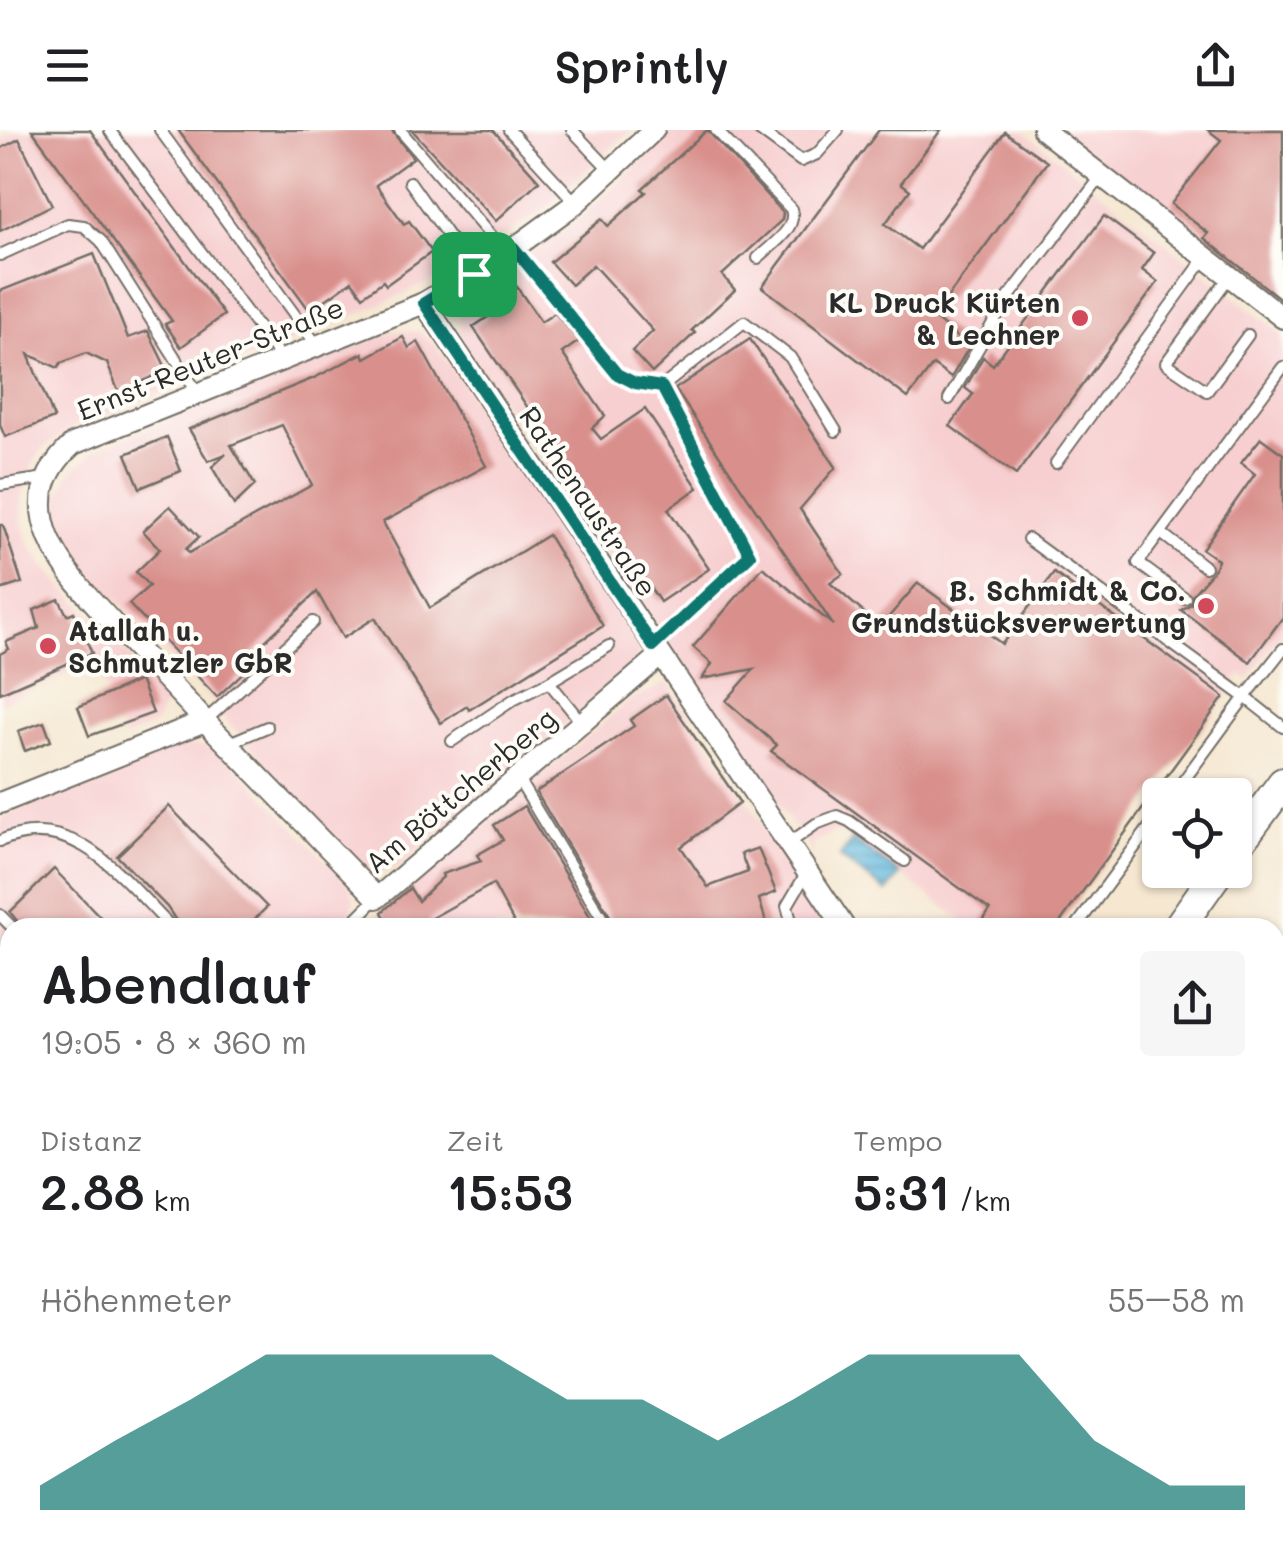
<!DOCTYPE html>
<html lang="de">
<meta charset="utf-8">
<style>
:root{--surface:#fff;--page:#f6f6f6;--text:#202124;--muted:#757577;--accent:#0f766e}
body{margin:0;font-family:Mali,sans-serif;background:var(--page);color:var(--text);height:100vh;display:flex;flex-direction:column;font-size:38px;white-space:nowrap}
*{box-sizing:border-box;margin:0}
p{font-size:32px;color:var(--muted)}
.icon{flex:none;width:55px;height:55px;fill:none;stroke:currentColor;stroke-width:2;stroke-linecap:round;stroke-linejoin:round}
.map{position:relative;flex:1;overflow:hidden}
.side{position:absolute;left:0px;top:788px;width:1285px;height:642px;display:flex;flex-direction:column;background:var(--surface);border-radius:30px 30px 0 0;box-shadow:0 2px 8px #0004}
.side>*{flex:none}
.buttons{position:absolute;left:1142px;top:648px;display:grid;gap:20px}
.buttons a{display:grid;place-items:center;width:110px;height:110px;border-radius:10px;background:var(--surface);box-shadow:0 2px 8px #0004;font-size:50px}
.pin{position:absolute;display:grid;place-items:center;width:85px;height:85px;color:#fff;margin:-42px;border-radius:20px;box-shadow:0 5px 15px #0006}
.round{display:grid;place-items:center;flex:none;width:105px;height:105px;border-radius:10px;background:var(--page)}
.headline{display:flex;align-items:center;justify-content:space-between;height:170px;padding:0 40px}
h1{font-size:55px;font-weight:600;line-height:75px}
.stats{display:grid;grid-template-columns:repeat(3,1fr);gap:15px;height:170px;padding:10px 40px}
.stats div{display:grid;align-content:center}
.stats b{font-size:50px;font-weight:600}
.stats small{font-size:28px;font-weight:400}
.stats p{font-size:28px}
.chart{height:280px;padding:20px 40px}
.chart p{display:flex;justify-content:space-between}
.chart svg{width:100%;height:180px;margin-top:10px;fill:var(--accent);opacity:.7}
header{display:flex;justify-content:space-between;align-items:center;height:130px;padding:0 40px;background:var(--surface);font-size:45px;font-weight:600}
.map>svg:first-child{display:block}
.built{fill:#f7cfd0}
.water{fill:url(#water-rules);stroke:#467284;stroke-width:2.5}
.building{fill:#d9908c}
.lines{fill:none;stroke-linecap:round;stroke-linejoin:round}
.lane-casing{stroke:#726d65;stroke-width:14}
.street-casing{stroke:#726d65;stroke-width:24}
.secondary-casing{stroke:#726d65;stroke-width:34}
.lane{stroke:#fff;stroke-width:10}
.street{stroke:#fff;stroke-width:20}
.secondary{stroke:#fff;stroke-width:30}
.route-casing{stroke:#fff;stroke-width:20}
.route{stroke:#0f766e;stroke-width:12}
.poi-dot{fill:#d1495b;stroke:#fdfcf7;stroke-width:4}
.labels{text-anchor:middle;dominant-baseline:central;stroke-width:8;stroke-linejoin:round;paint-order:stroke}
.poi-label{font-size:28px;font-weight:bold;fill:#2b2b2b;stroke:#fdfcf7;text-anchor:end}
.street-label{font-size:28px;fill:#2b2b2b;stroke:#fdfcf7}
</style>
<header><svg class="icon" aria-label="menu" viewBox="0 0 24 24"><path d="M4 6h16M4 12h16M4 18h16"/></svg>Sprintly<svg class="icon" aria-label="share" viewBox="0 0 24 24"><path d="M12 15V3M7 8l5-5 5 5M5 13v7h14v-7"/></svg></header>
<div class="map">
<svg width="1283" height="1428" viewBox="0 0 1283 1428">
<defs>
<pattern id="water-rules" width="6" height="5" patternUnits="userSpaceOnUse" patternTransform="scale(2.5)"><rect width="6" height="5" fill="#61bade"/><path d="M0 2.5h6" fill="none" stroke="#5097b4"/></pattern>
</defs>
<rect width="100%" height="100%" fill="#fdfcf7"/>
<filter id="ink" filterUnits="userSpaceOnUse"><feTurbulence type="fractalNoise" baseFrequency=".01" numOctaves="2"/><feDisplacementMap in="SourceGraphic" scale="20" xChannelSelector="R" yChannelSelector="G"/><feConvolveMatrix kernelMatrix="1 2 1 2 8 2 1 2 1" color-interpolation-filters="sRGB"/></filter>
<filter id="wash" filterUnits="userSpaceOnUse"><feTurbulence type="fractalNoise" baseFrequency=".0048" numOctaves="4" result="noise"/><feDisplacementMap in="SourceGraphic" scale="40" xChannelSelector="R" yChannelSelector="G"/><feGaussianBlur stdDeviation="2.25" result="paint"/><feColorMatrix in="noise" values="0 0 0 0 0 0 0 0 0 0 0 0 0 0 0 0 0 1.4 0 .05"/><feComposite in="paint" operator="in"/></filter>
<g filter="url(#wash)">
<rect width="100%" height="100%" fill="#f5e7d0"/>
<!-- built -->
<g class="built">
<polygon points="18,0 631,0 544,80 478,125 436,149 368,180 74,297 44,318 33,333 22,368 23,395 29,413 45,437 157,555 162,566 163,578 156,593 124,609 95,531 0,573 0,9"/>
<polygon points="672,0 1022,0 1283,205 1283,501 1248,549 1241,544 1054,797 972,797 844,703 833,702 813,714 814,726 464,215 459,200 460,185 470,166 570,96 612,60"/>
<polygon points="1059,0 1283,0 1283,175 1147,69"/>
<polygon points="395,201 418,202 435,214 640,517 635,535 396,738 377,743 365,738 220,585 223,582 76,427 62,405 58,380 59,367 69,344 97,319"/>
<polygon points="667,553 834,798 362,798 630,570"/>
<polygon points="192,614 208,617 230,630 349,755 354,769 352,781 336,797 10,798 10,943 0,933 0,689 51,664 151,624 177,615"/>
<polygon points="0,972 10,983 10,1391 0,1381 0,1293 10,1284 0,1274"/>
<polygon points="54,1420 443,1420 451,1428 62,1428"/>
<polygon points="477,1420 700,1420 694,1428 484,1428"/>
<polygon points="822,1420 913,1420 907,1428 833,1428"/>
</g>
<!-- water -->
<polygon class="water" points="853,710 900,744 887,762 840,727"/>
<g id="blocks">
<!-- building -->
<g class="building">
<polygon points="32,0 90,0 224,185 181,217 165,194 172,191"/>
<polygon points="178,0 391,0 413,28 376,55 404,94 409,91 432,122 386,155 383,151 363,166 352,151 310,181"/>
<polygon points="412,0 493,0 539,51 496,91"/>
<polygon points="707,0 783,83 782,90 722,145 735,160 692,200 695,203 652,243 632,221 653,201 593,135 571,155 550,132 602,89 608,96 646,62 642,59"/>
<polygon points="879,0 941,0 901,53 910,60 885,94 919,119 1005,2 1047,32 933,187 969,217 951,248 933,235 908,268 762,157"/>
<polygon points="1208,0 1283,0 1283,171 1204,108 1208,103 1171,74 1221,10"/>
<polygon points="19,9 52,75 0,101 0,19"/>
<polygon points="1104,86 1154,123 1142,140 1158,152 1016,345 950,296 973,264 965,258 983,227 993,235"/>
<polygon points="94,124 128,208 148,201 167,240 119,263 107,233 86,223 61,233 58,238 28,224 54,288 5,307 0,295 0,161"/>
<polygon points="517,157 541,192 555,183 579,211 562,223 605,286 592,298 601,309 645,279 698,358 668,379 709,439 660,472 473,197 488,187 485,183 492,179 490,176"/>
<polygon points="403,207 409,218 418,212 486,336 383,392 430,478 548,405 603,496 469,580 467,576 441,593 375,488 343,508 317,462 244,531 249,537 217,567 129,474 149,456 136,442 160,419 143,401 170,376 199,407 186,419 189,423 312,355 282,295 231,315 255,355 234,375 212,337 226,324 208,331 189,299 314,248 363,223 365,228"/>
<polygon points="750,209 836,337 800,379 843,444 830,453 880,497 918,453 1002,514 1054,443 1224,567 1056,798 978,798 990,780 771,621 777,615 726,571 754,539 702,549 712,534 693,517 763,437 833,495 675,259"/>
<polygon points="167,307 181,341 140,358 126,324"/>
<polygon points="1261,308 1283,324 1283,487 1250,532 1181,480 1191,474 1193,464 1212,442 1218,430 1202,419 1255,344 1241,333"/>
<polygon points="0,395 3,395 22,453 0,460"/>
<polygon points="59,469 67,485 74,482 92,523 0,563 0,524 9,519 6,512 39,498 34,480"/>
<polygon points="140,550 153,583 89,606 78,577"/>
<polygon points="666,565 740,673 681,717 708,757 748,742 741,724 758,718 776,762 759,769 768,798 617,798 536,662 634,596 630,590"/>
<polygon points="44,592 51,611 25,621 18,601"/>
<polygon points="169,676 267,777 246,798 181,798 167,777 117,726"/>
<polygon points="524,676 597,798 517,798 493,754 428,790 432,798 390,798 382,782 410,758 418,771 443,747 442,744 481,731 477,725 503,710 494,695"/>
<polygon points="54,739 111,798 22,797 10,782"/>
</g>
</g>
</g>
<g filter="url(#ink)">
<use href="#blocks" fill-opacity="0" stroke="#726d65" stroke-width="2.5"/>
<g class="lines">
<defs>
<g id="lane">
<polyline points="160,0 316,214"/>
<polyline points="400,0 506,124"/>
<polyline points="509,0 576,73"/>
<polyline points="572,0 611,41"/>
<path d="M716,0l75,79c7,20 -20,36 -33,49"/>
<polyline points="759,0 801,31 817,24 838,0"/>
<polyline points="110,1 281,228"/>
<polyline points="410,52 474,143"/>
<polyline points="514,119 617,244 635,253 662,257 744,192 790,227 836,301"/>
<polyline points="0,125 68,94 84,96 101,111 197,262"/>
<polyline points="1229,147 1166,233 1207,261 1248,205"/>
<polyline points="949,269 1005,172 1101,47"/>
<polyline points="1056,333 1205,128"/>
<polyline points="0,355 45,348"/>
<polyline points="1161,403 1205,437"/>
<polyline points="1028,409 1245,567 1283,519"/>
<polyline points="1185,468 1138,433 1283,237"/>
<polyline points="653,517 750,425 662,257"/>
<polyline points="549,552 609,516"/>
<polyline points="205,591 313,492"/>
<polyline points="452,611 513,570 549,552 582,593"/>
<polyline points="229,613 267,597"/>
<polyline points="518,649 608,798"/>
<polyline points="1173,665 1245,567 1283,597"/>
<path d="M0,711c75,-33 125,40 172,87"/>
<polyline points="788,714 816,694 837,686 849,691 905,731"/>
<polyline points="0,785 13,798"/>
<polyline points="347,798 377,768"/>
<polyline points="793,798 787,776 807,742"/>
<polyline points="1075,798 1160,683"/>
<polyline points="1281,1060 1283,1056"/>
<polyline points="10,1230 10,1237"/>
<polyline points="163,1420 170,1428"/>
<polyline points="225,1420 232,1428"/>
<polyline points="328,1420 337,1428"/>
<polyline points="400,1420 408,1428"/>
<polyline points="249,1428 258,1420"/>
<polyline points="373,1428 382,1420"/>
</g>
<g id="street">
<polyline points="1043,0 1283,188"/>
<polyline points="424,173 845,798"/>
<path d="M205,591c-28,-30 -56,-60 -85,-90 -48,-52 -120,-121 -47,-187l351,-141 82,-49 70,-51 78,-73"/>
<polyline points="0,673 205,591 377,768 660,526"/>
<polyline points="0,954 10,964"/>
<polyline points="0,1398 10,1416"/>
<polyline points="18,1420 37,1428"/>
<polyline points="461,1420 469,1428"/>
<polyline points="1028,1420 1038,1428"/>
</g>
<g id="secondary">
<polyline points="1235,718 1283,653"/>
<polyline points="1178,798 1219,740"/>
<polyline points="723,1428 729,1420"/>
</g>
</defs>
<!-- lane casing -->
<use href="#lane" class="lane-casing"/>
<!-- street casing -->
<use href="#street" class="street-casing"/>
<!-- secondary casing -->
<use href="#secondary" class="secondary-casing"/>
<!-- lane -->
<use href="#lane" class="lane"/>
<!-- street -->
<use href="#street" class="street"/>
<!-- secondary -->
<use href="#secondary" class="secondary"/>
</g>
</g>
<g class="lines" filter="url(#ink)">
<defs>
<polygon id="route" points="514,118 617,244 635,253 662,257 750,425 653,516 424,173"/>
</defs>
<!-- route casing -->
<use href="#route" class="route-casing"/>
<!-- route -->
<use href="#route" class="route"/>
</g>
<!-- markers -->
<g class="poi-dot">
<circle cx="1080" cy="188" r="10"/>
<circle cx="1206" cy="476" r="10"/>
<circle cx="48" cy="516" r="10"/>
</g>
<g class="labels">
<!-- poi labels -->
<g class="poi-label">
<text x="1060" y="172">KL Druck Kürten<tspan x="1060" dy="32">&amp; Lechner</tspan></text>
<text x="1186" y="460">B. Schmidt &amp; Co.<tspan x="1186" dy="32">Grundstücksverwertung</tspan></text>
<text x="68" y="500" text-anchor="start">Atallah u.<tspan x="68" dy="32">Schmutzler GbR</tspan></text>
</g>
<!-- street labels -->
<g class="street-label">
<text transform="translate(210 228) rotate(-22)">Ernst-Reuter-Straße</text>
<text transform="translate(589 371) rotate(56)">Rathenaustraße</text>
<text transform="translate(460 660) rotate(-40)">Am Böttcherberg</text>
</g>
</g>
</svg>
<div class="buttons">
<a><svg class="icon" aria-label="locate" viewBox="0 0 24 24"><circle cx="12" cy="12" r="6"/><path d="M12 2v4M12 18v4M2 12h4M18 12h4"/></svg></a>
</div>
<div class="pin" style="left:474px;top:144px;background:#1e9e55"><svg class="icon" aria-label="arrive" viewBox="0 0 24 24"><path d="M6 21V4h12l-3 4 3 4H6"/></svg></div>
<section class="side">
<div class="headline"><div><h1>Abendlauf</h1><p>19:05 · 8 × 360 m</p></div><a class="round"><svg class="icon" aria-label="share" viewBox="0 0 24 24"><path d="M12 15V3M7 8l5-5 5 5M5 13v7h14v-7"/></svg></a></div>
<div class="stats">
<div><p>Distanz</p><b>2.88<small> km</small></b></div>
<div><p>Zeit</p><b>15:53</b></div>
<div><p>Tempo</p><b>5:31<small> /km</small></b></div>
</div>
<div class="chart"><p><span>Höhenmeter</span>55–58 m</p>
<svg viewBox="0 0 160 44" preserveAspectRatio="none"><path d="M0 44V38L10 27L20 17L30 6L40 6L50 6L60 6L70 17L80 17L90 27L100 17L110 6L120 6L130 6L140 27L150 38L160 38V44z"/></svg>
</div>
</section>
</div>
